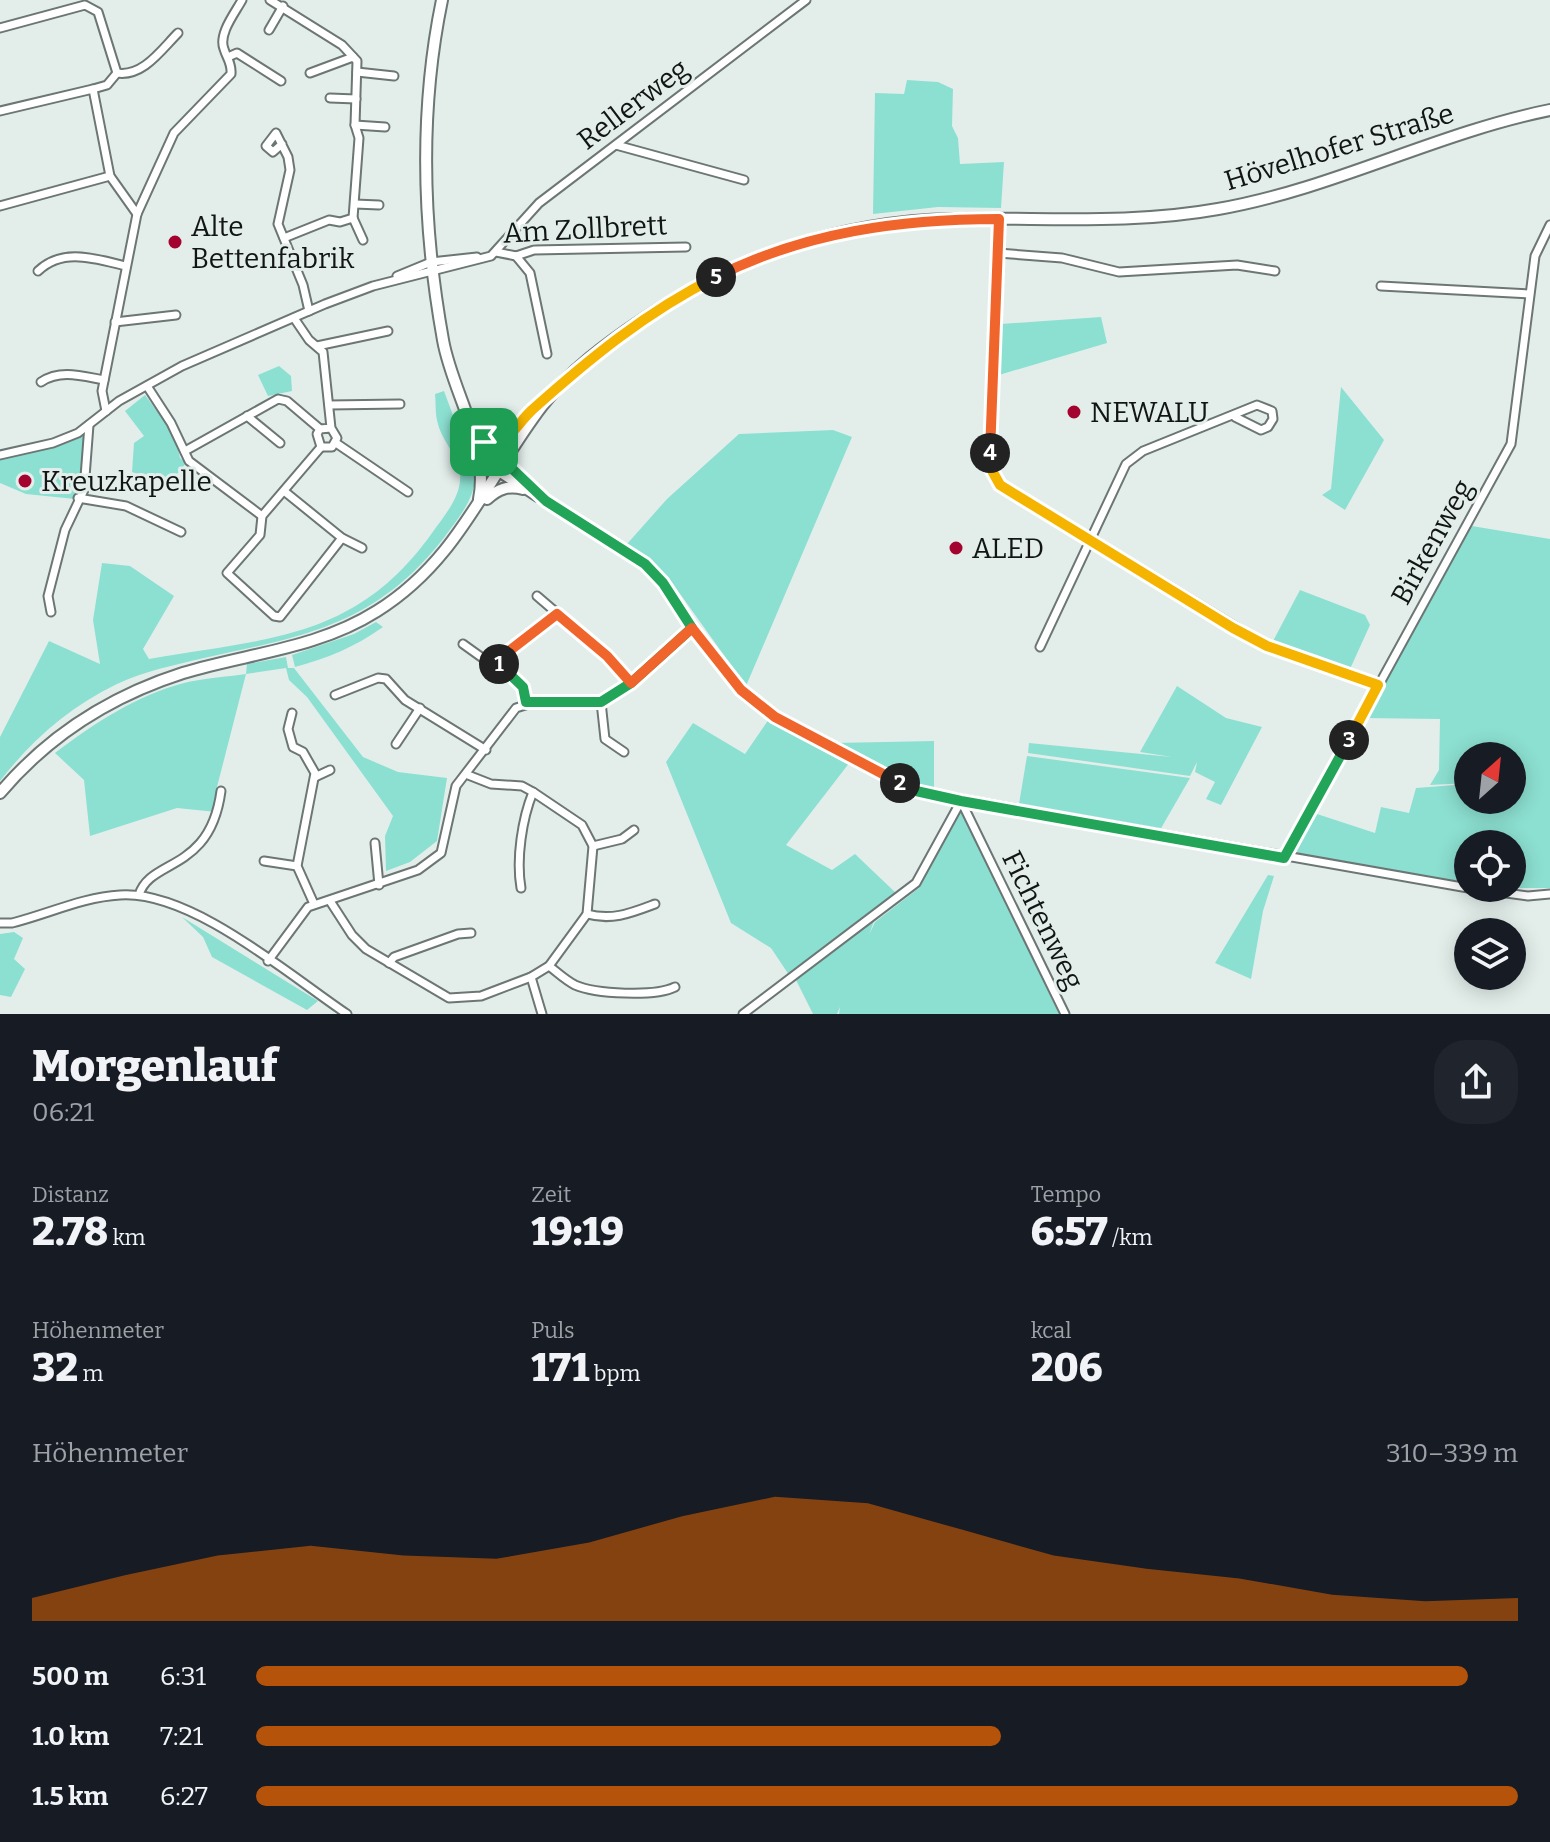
<!DOCTYPE html>
<html lang="de">
<meta charset="utf-8">
<style>
:root{--surface:#171b24;--page:#20242c;--text:#f1f3f6;--muted:#9ea1a6;--accent:#b45309}
body{margin:0;font-family:Bitter,serif;background:var(--page);color:var(--text);height:100vh;display:flex;flex-direction:column;font-size:30px;white-space:nowrap}
*{box-sizing:border-box;margin:0}
p{font-size:26px;color:var(--muted)}
.icon{flex:none;width:44px;height:44px;fill:none;stroke:currentColor;stroke-width:2;stroke-linecap:round;stroke-linejoin:round}
.map{position:relative;height:1014px;overflow:hidden}
.sheet{display:flex;flex-direction:column;background:var(--surface);flex:1}
.sheet>*{flex:none}
.needle{width:52px;rotate:27deg}
.controls{position:absolute;left:1454px;top:742px;display:grid;gap:16px}
.controls a{display:grid;place-items:center;width:72px;height:72px;border-radius:50%;background:var(--surface);box-shadow:0 4px 20px #0003;font-size:40px}
.pin{position:absolute;display:grid;place-items:center;width:68px;height:68px;color:#fff;margin:-34px;border-radius:16px;box-shadow:0 4px 12px #0006}
.km{position:absolute;width:40px;height:40px;margin:-20px;border-radius:50%;background:#222;color:#fff;font-size:22px;line-height:40px;text-align:center}
.round{display:grid;place-items:center;flex:none;width:84px;height:84px;border-radius:32px;background:var(--page)}
.overview{display:flex;align-items:center;justify-content:space-between;height:136px;padding:0 32px}
h1{font-size:44px;font-weight:800;line-height:60px}
.metrics{display:grid;grid-template-columns:repeat(3,1fr);gap:12px;height:136px;padding:8px 32px}
.metrics div{display:grid;align-content:center}
.metrics b{font-size:40px;font-weight:800}
.metrics small{font-size:22px;font-weight:400}
.metrics p{font-size:22px}
.chart{height:224px;padding:16px 32px}
.chart p{display:flex;justify-content:space-between}
.chart svg{width:100%;height:144px;margin-top:8px;fill:var(--accent);opacity:.7}
ul{padding:0 32px;list-style:none;font-size:26px}
li{display:grid;grid-template-columns:128px 96px 1fr;align-items:center;height:60px}
li i{height:20px;border-radius:10px;background:var(--accent)}
.map>svg:first-child{display:block}
.green{fill:#8ce0d1}
.lines{fill:none;stroke-linecap:round;stroke-linejoin:round}
.minor-casing{stroke:#6c7674;stroke-width:11}
.secondary-casing{stroke:#6c7674;stroke-width:14}
.minor{stroke:#fff;stroke-width:7}
.secondary{stroke:#fff;stroke-width:10}
.split-1-casing{stroke:#fff;stroke-width:16}
.split-2-casing{stroke:#fff;stroke-width:16}
.split-3-casing{stroke:#fff;stroke-width:16}
.split-4-casing{stroke:#fff;stroke-width:16}
.split-5-casing{stroke:#fff;stroke-width:16}
.split-6-casing{stroke:#fff;stroke-width:16}
.split-1{stroke:#22a559;stroke-width:10}
.split-2{stroke:#f0652b;stroke-width:10}
.split-3{stroke:#22a559;stroke-width:10}
.split-4{stroke:#f5b400;stroke-width:10}
.split-5{stroke:#f0652b;stroke-width:10}
.split-6{stroke:#f5b400;stroke-width:10}
.poi-dot{fill:#a3032e;stroke:#e3eeeb;stroke-width:3}
.labels{text-anchor:middle;dominant-baseline:central;stroke-width:6;stroke-linejoin:round;paint-order:stroke}
.street-label{font-size:28px;fill:#111514;stroke:#e3eeeb}
.poi-label{font-size:28px;fill:#111514;stroke:#e3eeeb;text-anchor:start}
</style>
<div class="map">
<svg width="1550" height="1014" viewBox="0 0 1550 1014">
<rect width="100%" height="100%" fill="#e3eeeb"/>
<!-- green -->
<g class="green">
<polygon points="907,80 938,82 953,89 952,126 958,138 960,164 1004,162 1001,208 938,207 873,214 875,93 904,94"/>
<polygon points="1101,317 1107,343 999,375 1001,324"/>
<polygon points="279,366 291,376 292,391 268,396 258,375"/>
<polygon points="1341,387 1384,440 1345,510 1322,495 1331,489"/>
<path d="M444,391l31,84c1,23 -18,45 -32,64 -68,86 -138,97 -239,119 -29,7 -60,13 -87,26 -48,23 -85,56 -117,97v-44l49,-96 51,23 -7,-44 9,-57 28,3 44,30 -31,53 6,10c119,-21 207,-19 283,-126 12,-17 30,-37 28,-59 -1,-17 -18,-33 -22,-50 -3,-9 -2,-21 -3,-30z"/>
<polygon points="145,395 175,435 180,458 186,463 169,484 132,472 134,443 144,436 125,411"/>
<polygon points="833,430 852,437 746,686 668,577 627,544 667,499 739,434"/>
<polygon points="87,433 84,483 75,499 26,494 0,483 0,460 47,448"/>
<polygon points="1466,525 1550,539 1550,888 1507,888 1512,888 1512,844 1468,844 1468,883 1298,854 1296,848 1314,813 1375,833 1381,807 1409,813 1416,788 1468,784 1468,800 1512,800 1512,756 1468,756 1468,783 1430,785 1439,770 1440,719 1362,718"/>
<polygon points="1300,590 1365,615 1370,625 1350,669 1272,643"/>
<path d="M376,622l7,5c-28,20 -55,31 -88,40l-3,-12 62,-21z"/>
<path d="M286,657l2,11h6l69,89 35,15 49,6 -10,63 -27,21 -24,9 -1,-35 8,-20 -86,-119 -18,-17 -3,-12 -40,6 -29,113 -1,25 -39,-4 -87,28 -6,-56 -29,-27c38,-29 82,-58 129,-70 20,-5 42,-6 62,-9l1,-10z"/>
<polygon points="1177,686 1226,718 1262,727 1221,805 1206,799 1215,782 1195,772 1197,762 1190,776 1028,753 1029,743 1172,757 1140,752"/>
<polygon points="769,719 850,762 786,845 832,870 855,854 896,893 789,975 771,948 731,923 666,762 693,723 745,754"/>
<polygon points="934,741 934,790 914,786 834,743"/>
<polygon points="1027,756 1190,778 1160,830 1019,804"/>
<polygon points="961,809 1059,1014 839,1014 840,1007 837,1014 813,1014 796,980 874,921 869,935 875,922 919,888"/>
<polygon points="1268,875 1274,876 1263,911 1251,979 1215,963"/>
<polygon points="182,917 318,1001 307,1010 212,957 203,937"/>
<polygon points="14,932 23,938 14,959 25,969 11,997 0,995 0,934"/>
</g>
<g class="lines">
<defs>
<g id="minor">
<polyline points="270,0 342,45 357,61 355,125 359,138 353,218 340,222 329,220 284,238"/>
<path d="M0,28l85,-23 13,7 19,61c26,4 44,-23 61,-40"/>
<polyline points="269,30 283,6"/>
<polyline points="228,57 237,53 281,81"/>
<polyline points="357,72 394,76"/>
<polyline points="117,73 107,85 93,89 110,176 137,214"/>
<polyline points="310,73 353,57"/>
<polyline points="330,98 356,99"/>
<polyline points="0,111 93,89"/>
<polyline points="355,125 385,127"/>
<polyline points="282,144 273,152 266,146 276,133 288,157 290,170 278,224 303,285 309,311"/>
<polyline points="616,145 744,180"/>
<polyline points="355,204 379,205"/>
<polyline points="0,206 110,176"/>
<polyline points="353,218 363,240"/>
<polyline points="999,219 990,460 995,480 1267,646 1378,685"/>
<polyline points="496,252 516,256 534,250 686,247"/>
<polyline points="998,253 1062,258 1119,272 1237,265 1275,271"/>
<polyline points="516,256 530,273 547,354"/>
<path d="M38,271c25,-24 58,-12 88,-5"/>
<polyline points="397,276 431,262 477,257"/>
<polyline points="1381,286 1529,294"/>
<polyline points="294,318 309,340 323,352 331,428 337,438 332,447 321,447 317,434 320,429 331,428"/>
<polyline points="115,322 176,315"/>
<polyline points="317,346 388,331"/>
<path d="M41,382c19,-13 41,-6 63,-2"/>
<polyline points="147,386 171,423 189,461 262,516"/>
<polyline points="329,405 400,404"/>
<path d="M106,411l-4,-20 35,-177 37,-81 57,-59c1,-11 -4,-15 -7,-25 -6,-15 11,-36 18,-49"/>
<polyline points="247,416 280,443"/>
<polyline points="336,443 408,492"/>
<polyline points="321,447 262,516 260,535 227,573 274,616 280,617 342,538"/>
<polyline points="185,451 278,399 287,401 320,429"/>
<polyline points="0,455 53,443 78,433 119,401 182,366 325,304 373,286 491,256 539,203 806,0"/>
<polyline points="284,491 342,538 362,548"/>
<polyline points="78,498 126,506 181,532"/>
<polyline points="546,501 645,564 663,583 692,628 741,690 775,717 916,791 1468,888"/>
<polyline points="537,596 607,656 631,683"/>
<polyline points="51,612 48,596 65,530 84,490 89,425"/>
<polyline points="463,644 523,687 526,702"/>
<polyline points="1040,647 1126,464 1143,451 1257,405 1272,411 1273,419 1268,427 1261,430 1235,417"/>
<polyline points="498,666 504,655 557,614"/>
<polyline points="335,695 378,678 386,679 405,700 486,750"/>
<polyline points="601,702 605,739 624,752"/>
<polyline points="292,713 288,729 293,747 303,752 315,773 297,866 314,904"/>
<polyline points="396,744 420,708"/>
<polyline points="315,777 330,770"/>
<polyline points="961,801 1065,1014"/>
<polyline points="375,843 379,885"/>
<polyline points="593,846 622,839 634,830"/>
<polyline points="1284,858 1511,444 1535,256 1550,225"/>
<polyline points="264,861 297,866"/>
<path d="M521,888c-5,-29 1,-69 12,-96"/>
<polyline points="1469,888 1528,896 1550,894"/>
<path d="M139,895c11,-37 71,-22 82,-104"/>
<polyline points="330,901 352,935 366,949 449,998 481,996 531,977 549,966 587,914 593,846 582,825 533,792 522,786 491,784 468,775"/>
<path d="M587,914c25,7 44,-1 68,-10"/>
<path d="M0,923h12c36,-9 71,-26 108,-28 71,-5 169,80 227,119"/>
<polyline points="268,961 308,907 418,870 441,853 456,786 516,708 538,701 601,702 631,683 692,628"/>
<polyline points="389,963 394,957 458,934 471,933"/>
<path d="M549,966c8,6 16,14 26,19 20,9 80,12 100,2"/>
<polyline points="531,977 542,1014"/>
<polyline points="743,1014 916,883 961,801"/>
</g>
<g id="secondary">
<path d="M442,0c-23,111 -19,229 1,340 9,52 47,106 36,159"/>
<polyline points="471,433 546,501"/>
<polyline points="484,442 500,442 528,415"/>
<polyline points="478,451 499,471 538,496"/>
<path d="M487,499c11,-10 21,-14 36,-10"/>
<path d="M0,793c49,-58 111,-97 183,-120 66,-20 134,-24 194,-62 82,-51 109,-132 165,-205 27,-35 65,-63 101,-87 91,-61 199,-98 309,-100 89,-2 178,6 266,-10 115,-20 218,-76 332,-99"/>
</g>
</defs>
<!-- minor casing -->
<use href="#minor" class="minor-casing"/>
<!-- secondary casing -->
<use href="#secondary" class="secondary-casing"/>
<!-- minor -->
<use href="#minor" class="minor"/>
<!-- secondary -->
<use href="#secondary" class="secondary"/>
</g>
<g class="lines">
<defs>
<polyline id="split-1" points="484,442 546,501 645,564 663,583 692,628 631,683 601,702 526,702 523,687 499,664"/>
<polyline id="split-2" points="499,664 504,655 557,614 607,656 631,683 692,628 741,690 775,717 900,783"/>
<polyline id="split-3" points="900,783 916,791 961,801 1284,858 1349,740"/>
<polyline id="split-4" points="990,453 990,467 1000,485 1233,628 1267,646 1378,685 1349,740"/>
<path id="split-5" d="M716,277c89,-45 185,-58 283,-58l-9,234"/>
<path id="split-6" d="M484,442c29,0 29,-14 48,-32 57,-51 114,-98 184,-133"/>
</defs>
<!-- split-1 casing -->
<use href="#split-1" class="split-1-casing"/>
<!-- split-2 casing -->
<use href="#split-2" class="split-2-casing"/>
<!-- split-3 casing -->
<use href="#split-3" class="split-3-casing"/>
<!-- split-4 casing -->
<use href="#split-4" class="split-4-casing"/>
<!-- split-5 casing -->
<use href="#split-5" class="split-5-casing"/>
<!-- split-6 casing -->
<use href="#split-6" class="split-6-casing"/>
<!-- split-1 -->
<use href="#split-1" class="split-1"/>
<!-- split-2 -->
<use href="#split-2" class="split-2"/>
<!-- split-3 -->
<use href="#split-3" class="split-3"/>
<!-- split-4 -->
<use href="#split-4" class="split-4"/>
<!-- split-5 -->
<use href="#split-5" class="split-5"/>
<!-- split-6 -->
<use href="#split-6" class="split-6"/>
</g>
<!-- markers -->
<g class="poi-dot">
<circle cx="175" cy="242" r="8"/>
<circle cx="1074" cy="412" r="8"/>
<circle cx="25" cy="481" r="8"/>
<circle cx="956" cy="548" r="8"/>
</g>
<g class="labels">
<!-- street labels -->
<g class="street-label">
<text transform="translate(633 104) rotate(-37)">Rellerweg</text>
<text transform="translate(1339 147) rotate(-17)">Hövelhofer Straße</text>
<text transform="translate(585 229) rotate(-3)">Am Zollbrett</text>
<text transform="translate(1432 542) rotate(-61)">Birkenweg</text>
<text transform="translate(1043 920) rotate(64)">Fichtenweg</text>
</g>
<!-- poi labels -->
<g class="poi-label">
<text x="191" y="226">Alte<tspan x="191" dy="32">Bettenfabrik</tspan></text>
<text x="1090" y="412">NEWALU</text>
<text x="41" y="481">Kreuzkapelle</text>
<text x="972" y="548">ALED</text>
</g>
</g>
</svg>
<div class="controls">
<a><svg class="needle" viewBox="-14 -14 28 28"><path d="M0-13l5 13h-10z" fill="#e53935"/><path d="M0 13l5-13h-10z" fill="#9ea1a6"/></svg></a>
<a><svg class="icon" aria-label="locate" viewBox="0 0 24 24"><circle cx="12" cy="12" r="6"/><path d="M12 2v4M12 18v4M2 12h4M18 12h4"/></svg></a>
<a><svg class="icon" aria-label="layers" viewBox="0 0 24 24"><path d="M12 4l9 5-9 5-9-5zM3 14l9 5 9-5"/></svg></a>
</div>
<div class="pin" style="left:484px;top:442px;background:#1e9e55"><svg class="icon" aria-label="arrive" viewBox="0 0 24 24"><path d="M6 21V4h12l-3 4 3 4H6"/></svg></div>
<b class="km" style="left:499px;top:664px">1</b>
<b class="km" style="left:900px;top:783px">2</b>
<b class="km" style="left:1349px;top:740px">3</b>
<b class="km" style="left:990px;top:453px">4</b>
<b class="km" style="left:716px;top:277px">5</b>
</div>
<section class="sheet">
<div class="overview"><div><h1>Morgenlauf</h1><p>06:21</p></div><a class="round"><svg class="icon" aria-label="share" viewBox="0 0 24 24"><path d="M12 15V3M7 8l5-5 5 5M5 13v7h14v-7"/></svg></a></div>
<div class="metrics">
<div><p>Distanz</p><b>2.78<small> km</small></b></div>
<div><p>Zeit</p><b>19:19</b></div>
<div><p>Tempo</p><b>6:57<small> /km</small></b></div>
</div>
<div class="metrics">
<div><p>Höhenmeter</p><b>32<small> m</small></b></div>
<div><p>Puls</p><b>171<small> bpm</small></b></div>
<div><p>kcal</p><b>206</b></div>
</div>
<div class="chart"><p><span>Höhenmeter</span>310–339 m</p>
<svg viewBox="0 0 160 44" preserveAspectRatio="none"><path d="M0 44V37L10 30L20 24L30 21L40 24L50 25L60 20L70 12L80 6L90 8L100 16L110 24L120 28L130 31L140 36L150 38L160 37V44z"/></svg>
</div>
<ul>
<li><b>500 m</b>6:31<i style="width:96%"></i></li>
<li><b>1.0 km</b>7:21<i style="width:59%"></i></li>
<li><b>1.5 km</b>6:27<i style="width:100%"></i></li>
</ul>
</section>
